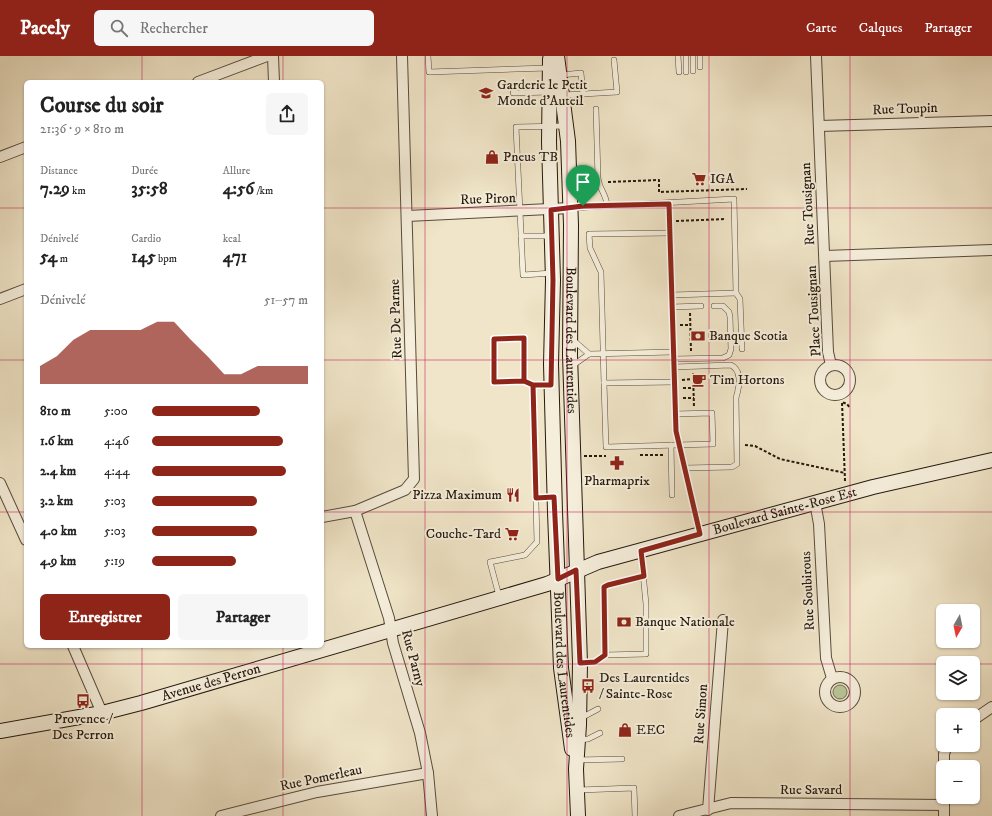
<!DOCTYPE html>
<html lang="fr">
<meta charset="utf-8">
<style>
:root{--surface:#fff;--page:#f6f6f6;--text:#222;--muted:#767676;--accent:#8f2418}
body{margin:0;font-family:"IM FELL DW Pica",serif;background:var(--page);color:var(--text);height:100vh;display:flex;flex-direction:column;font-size:15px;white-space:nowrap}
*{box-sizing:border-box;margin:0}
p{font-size:13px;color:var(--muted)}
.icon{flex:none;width:22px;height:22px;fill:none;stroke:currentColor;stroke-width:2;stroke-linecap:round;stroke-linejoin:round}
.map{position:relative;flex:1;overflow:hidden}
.sheet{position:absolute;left:24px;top:24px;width:300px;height:568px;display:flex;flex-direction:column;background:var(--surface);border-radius:6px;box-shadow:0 1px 3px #0004}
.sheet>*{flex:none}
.needle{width:26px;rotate:189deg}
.controls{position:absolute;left:936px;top:548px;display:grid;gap:8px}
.controls a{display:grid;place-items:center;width:44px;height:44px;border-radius:6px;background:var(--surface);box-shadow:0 1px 3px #0004;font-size:20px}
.pin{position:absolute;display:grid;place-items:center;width:34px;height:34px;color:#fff;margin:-41px -17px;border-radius:50% 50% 50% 0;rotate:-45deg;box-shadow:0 0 4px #0007}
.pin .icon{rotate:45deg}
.round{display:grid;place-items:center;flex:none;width:42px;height:42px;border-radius:6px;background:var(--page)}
.headline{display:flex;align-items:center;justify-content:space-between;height:68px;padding:0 16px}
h1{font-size:22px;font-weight:700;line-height:30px}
.stats{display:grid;grid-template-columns:repeat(3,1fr);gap:6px;height:68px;padding:4px 16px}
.stats div{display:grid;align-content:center}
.stats b{font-size:17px;font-weight:700}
.stats small{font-size:11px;font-weight:400}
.stats p{font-size:11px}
.chart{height:112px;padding:8px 16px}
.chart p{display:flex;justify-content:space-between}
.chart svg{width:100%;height:72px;margin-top:4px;fill:var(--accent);opacity:.7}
.primary-button{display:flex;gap:8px;margin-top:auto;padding:8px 16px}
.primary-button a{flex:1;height:46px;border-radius:6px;background:var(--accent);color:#fff;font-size:16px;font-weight:700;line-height:46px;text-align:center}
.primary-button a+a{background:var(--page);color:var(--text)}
ul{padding:0 16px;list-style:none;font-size:13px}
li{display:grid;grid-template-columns:64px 48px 1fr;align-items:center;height:30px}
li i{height:10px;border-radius:5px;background:var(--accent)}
header{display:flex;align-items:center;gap:24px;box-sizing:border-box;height:56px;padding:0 20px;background:var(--accent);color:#fff}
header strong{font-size:19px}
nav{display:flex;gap:22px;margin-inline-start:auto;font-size:14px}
.search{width:280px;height:36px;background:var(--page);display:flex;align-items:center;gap:10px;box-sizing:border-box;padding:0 14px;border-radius:6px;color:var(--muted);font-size:15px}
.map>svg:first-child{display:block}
.green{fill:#b9c596;stroke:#6e6e52}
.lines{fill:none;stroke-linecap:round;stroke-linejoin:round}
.lane-casing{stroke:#574b3c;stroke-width:6}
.street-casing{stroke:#574b3c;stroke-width:12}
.secondary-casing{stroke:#24180d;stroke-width:16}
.path{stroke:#24180d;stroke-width:2;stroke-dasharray:3 2;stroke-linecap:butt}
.lane{stroke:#f5eedb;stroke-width:5}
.street{stroke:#f5eedb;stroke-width:10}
.secondary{stroke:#f5eedb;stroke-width:14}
.route-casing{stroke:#fff;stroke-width:8}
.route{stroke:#8f2418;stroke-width:5}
.grid{fill:none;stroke:#c2185b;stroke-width:1;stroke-opacity:0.55}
.labels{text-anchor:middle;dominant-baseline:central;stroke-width:4;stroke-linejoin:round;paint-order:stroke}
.poi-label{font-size:14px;fill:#24180d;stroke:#f5eedb;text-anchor:start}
.street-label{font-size:14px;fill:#24180d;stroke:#f5eedb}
</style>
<header>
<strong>Pacely</strong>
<div class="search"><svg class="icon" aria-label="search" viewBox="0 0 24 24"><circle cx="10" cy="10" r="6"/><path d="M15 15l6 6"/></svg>Rechercher</div>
<nav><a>Carte</a><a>Calques</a><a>Partager</a></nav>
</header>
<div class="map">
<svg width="992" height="760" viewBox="0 0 992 760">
<rect width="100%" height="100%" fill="#f0e5c8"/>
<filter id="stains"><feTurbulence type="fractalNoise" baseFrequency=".005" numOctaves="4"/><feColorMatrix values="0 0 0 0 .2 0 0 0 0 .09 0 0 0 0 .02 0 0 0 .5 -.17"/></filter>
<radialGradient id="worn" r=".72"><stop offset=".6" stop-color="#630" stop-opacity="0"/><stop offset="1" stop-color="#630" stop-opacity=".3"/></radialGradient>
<!-- green -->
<circle class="green" cx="840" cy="636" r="7"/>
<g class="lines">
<defs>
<g id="lane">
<polyline points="428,0 429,16 548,12"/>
<polyline points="678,0 679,16"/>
<polyline points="686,0 686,16"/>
<polyline points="693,0 693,15"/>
<polyline points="700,0 700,11"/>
<polyline points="561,19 581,17 583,38 562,39"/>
<polyline points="513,37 550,36"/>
<polyline points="583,38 617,36 614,4"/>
<path d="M596,53l2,69c1,11 9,17 9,28"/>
<polyline points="669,148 676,375 700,478"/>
<polyline points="571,152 734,143 736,237 672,239"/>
<polyline points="670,177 589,178 590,192 601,216 604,327 674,326"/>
<polyline points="521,180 551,180"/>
<polyline points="552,217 523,219 516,71 565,70"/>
<polyline points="736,237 740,243 742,293"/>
<polyline points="672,251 701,250"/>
<polyline points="573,284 589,298"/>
<polyline points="674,303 723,302 729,299 731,293 730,261 729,256 723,250 714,250"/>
<polyline points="572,310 589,298 673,296"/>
<path d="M674,311l57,-2c12,6 8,23 5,33l1,66 -5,3 -47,1"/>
<polyline points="524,325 494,326 494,283 524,282 524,325 533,329"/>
<polyline points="604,327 606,391 713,388 712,357 675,358"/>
<polyline points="671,389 672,439"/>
<polyline points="536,442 553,441"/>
<polyline points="499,540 490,506 525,499 537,486 533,329 551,329"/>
<polyline points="605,599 604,531 608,529 644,521"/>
<polyline points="581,607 595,606 605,599 646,598 646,548 641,496"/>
<polyline points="581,662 598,653"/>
<polyline points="579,684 588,683 600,677"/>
<polyline points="577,704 622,703"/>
<polyline points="579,734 634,732 635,760"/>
</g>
<g id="street">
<polyline points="273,0 274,26"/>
<polyline points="816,0 828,296 831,309"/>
<polyline points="198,26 267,0"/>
<polyline points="819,70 992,65"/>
<polyline points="0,101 26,91"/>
<polyline points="407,160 570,152"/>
<polyline points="825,200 992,194"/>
<polyline points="0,243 26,233"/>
<circle cx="835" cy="324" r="15"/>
<polyline points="0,427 26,484"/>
<polyline points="815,446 819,468 826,602 832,622"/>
<polyline points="355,455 389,562 393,587 420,677 428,717 432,760"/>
<polyline points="322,461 355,455 405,434 414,423 402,0"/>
<polyline points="73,590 102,657"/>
<circle cx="840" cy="636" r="15"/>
<polyline points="973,664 992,651"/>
<polyline points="944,711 944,698 947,689"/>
<polyline points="944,741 944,760"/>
<polyline points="708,754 723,564"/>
<polyline points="221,760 317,736 428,717"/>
<polyline points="679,760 731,747 944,749"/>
</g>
<g id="secondary">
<path id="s1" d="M557,0l11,85 3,84 -1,130 10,308 -1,62 -3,44 2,47"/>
<path id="s2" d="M550,3l-1,83 4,138 -2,84 4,148 6,156 11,81"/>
<path id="s3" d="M0,675l102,-18 39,-10 406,-119 51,-22 275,-75 119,-27"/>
</g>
</defs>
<!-- lane casing -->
<use href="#lane" class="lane-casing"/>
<!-- street casing -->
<use href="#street" class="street-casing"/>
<!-- secondary casing -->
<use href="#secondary" class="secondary-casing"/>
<!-- path -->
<g class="path">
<polyline points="608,126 659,124 659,136 747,133"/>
<polyline points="676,165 726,163"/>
<polyline points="690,257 691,295"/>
<polyline points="680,269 691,269"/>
<polyline points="693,317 694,351"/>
<polyline points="682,324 693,323"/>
<polyline points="683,332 694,332"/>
<polyline points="683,342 694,342"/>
<polyline points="745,389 755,390 780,403 845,417"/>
<polyline points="640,399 664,399"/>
<polyline points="584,400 606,400"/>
<polyline points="845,425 842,346 847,348 850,352"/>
</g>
<!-- lane -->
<use href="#lane" class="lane"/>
<!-- street -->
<use href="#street" class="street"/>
<!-- secondary -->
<use href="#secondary" class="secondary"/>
</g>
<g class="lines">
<defs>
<polyline id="route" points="583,150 551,154 553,224 551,329 533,329 524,325 524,282 494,283 494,326 524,325 533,329 536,442 554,441 558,523 576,514 580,607 595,606 605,599 604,531 608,529 644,520 641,495 700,478 676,375 669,148 583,150"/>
</defs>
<!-- route casing -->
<use href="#route" class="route-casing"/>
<!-- route -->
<use href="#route" class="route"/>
</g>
<!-- grid -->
<path class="grid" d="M142,0v26M283,0v26M425,0v760M567,0v760M709,0v760M850,0v760M0,152h26M322,152h670M0,304h26M322,304h670M0,456h26M322,456h670M142,590v170M283,590v170M0,608h943M973,608h19"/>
<!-- icons -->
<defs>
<symbol id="school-bare" viewBox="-9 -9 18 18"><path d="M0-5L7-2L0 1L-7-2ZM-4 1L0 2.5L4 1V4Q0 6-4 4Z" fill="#8f2418" stroke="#f5eedb" stroke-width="2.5" paint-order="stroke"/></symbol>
<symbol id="shop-bare" viewBox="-9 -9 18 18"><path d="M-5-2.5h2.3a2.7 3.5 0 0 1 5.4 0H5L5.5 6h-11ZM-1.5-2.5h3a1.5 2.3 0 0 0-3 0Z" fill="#8f2418" stroke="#f5eedb" stroke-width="2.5" paint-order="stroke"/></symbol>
<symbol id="supermarket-bare" viewBox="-9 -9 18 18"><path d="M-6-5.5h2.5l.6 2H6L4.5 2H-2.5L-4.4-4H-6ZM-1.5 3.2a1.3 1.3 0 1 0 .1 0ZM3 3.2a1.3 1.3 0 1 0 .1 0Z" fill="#8f2418" stroke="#f5eedb" stroke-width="2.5" paint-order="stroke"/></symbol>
<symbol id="bank-bare" viewBox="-9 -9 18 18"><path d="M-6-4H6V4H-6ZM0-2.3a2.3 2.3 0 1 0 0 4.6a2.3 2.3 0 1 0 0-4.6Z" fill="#8f2418" stroke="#f5eedb" stroke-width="2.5" paint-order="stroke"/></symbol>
<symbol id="cafe-bare" viewBox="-9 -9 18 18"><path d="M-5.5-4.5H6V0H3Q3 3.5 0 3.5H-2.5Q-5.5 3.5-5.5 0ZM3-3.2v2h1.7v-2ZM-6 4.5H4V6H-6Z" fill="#8f2418" stroke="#f5eedb" stroke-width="2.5" paint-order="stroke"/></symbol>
<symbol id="pharmacy-bare" viewBox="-9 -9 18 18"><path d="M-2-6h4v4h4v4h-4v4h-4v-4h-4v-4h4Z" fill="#8f2418" stroke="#f5eedb" stroke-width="2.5" paint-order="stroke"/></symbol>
<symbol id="restaurant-bare" viewBox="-9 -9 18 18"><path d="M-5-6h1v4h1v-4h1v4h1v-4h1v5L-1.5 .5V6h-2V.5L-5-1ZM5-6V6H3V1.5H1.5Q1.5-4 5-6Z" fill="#8f2418" stroke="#f5eedb" stroke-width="2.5" paint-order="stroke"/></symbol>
<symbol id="bus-bare" viewBox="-9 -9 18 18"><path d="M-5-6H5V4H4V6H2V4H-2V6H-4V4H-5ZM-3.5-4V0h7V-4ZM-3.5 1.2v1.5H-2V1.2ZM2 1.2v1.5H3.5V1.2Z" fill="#8f2418" stroke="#f5eedb" stroke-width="2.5" paint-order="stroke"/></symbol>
</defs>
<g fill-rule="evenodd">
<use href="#school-bare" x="476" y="27" width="20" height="20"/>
<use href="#shop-bare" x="482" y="91" width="20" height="20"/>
<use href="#supermarket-bare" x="689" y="113" width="20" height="20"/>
<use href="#bank-bare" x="688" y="270" width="20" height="20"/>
<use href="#cafe-bare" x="689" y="314" width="20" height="20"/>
<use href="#pharmacy-bare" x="607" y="397" width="20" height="20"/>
<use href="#restaurant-bare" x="503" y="429" width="20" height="20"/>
<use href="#supermarket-bare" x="502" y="468" width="20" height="20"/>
<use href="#bank-bare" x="614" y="556" width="20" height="20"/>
<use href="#bus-bare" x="578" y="620" width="20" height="20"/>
<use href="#bus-bare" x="73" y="635" width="20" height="20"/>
<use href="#shop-bare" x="615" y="664" width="20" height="20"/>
</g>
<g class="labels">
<!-- poi labels -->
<g class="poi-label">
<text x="497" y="29">Garderie le Petit<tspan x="497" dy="16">Monde d'Auteil</tspan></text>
<text x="503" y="101">Pneus TB</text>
<text x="710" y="123">IGA</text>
<text x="709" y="280">Banque Scotia</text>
<text x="710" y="324">Tim Hortons</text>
<text x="617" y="425" text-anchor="middle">Pharmaprix</text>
<text x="502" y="439" text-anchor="end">Pizza Maximum</text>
<text x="501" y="478" text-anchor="end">Couche-Tard</text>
<text x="635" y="566">Banque Nationale</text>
<text x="599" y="622">Des Laurentides<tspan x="599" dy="16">/ Sainte-Rose</tspan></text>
<text x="83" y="663" text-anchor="middle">Provence /<tspan x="83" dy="16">Des Perron</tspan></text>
<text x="636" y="674">EEC</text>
</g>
<!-- street labels -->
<g class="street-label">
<text transform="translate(905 53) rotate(-2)">Rue Toupin</text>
<text transform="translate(488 143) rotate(-2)">Rue Piron</text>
<text transform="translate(808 148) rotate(-93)">Rue Tousignan</text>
<text transform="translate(814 255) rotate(-93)">Place Tousignan</text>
<text transform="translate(396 263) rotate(-92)">Rue De Parme</text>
<text stroke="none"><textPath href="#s1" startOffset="285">Boulevard des Laurentides</textPath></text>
<text stroke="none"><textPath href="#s3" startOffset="816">Boulevard Sainte-Rose Est</textPath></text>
<text transform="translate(808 535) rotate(-93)">Rue Soubirous</text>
<text transform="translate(413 602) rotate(75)">Rue Parny</text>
<text stroke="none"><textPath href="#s2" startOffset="606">Boulevard des Laurentides</textPath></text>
<text stroke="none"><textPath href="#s3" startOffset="217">Avenue des Perron</textPath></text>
<text transform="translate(701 658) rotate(-86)">Rue Simon</text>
<text transform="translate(321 722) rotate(-12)">Rue Pomerleau</text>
<text x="811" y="734">Rue Savard</text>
</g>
</g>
<rect width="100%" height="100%" filter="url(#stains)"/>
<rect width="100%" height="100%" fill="url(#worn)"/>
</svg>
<div class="controls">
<a><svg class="needle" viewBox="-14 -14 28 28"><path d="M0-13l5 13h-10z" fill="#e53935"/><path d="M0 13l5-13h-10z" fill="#767676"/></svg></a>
<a><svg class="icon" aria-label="layers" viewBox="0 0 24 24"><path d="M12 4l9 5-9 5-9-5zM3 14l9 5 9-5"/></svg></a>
<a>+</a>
<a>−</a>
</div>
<div class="pin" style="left:583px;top:150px;background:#1e9e55"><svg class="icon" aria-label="arrive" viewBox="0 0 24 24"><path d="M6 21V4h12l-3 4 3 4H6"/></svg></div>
<section class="sheet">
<div class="headline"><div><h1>Course du soir</h1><p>21:36 · 9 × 810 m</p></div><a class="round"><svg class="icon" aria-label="share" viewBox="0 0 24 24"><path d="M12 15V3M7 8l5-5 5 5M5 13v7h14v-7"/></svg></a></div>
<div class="stats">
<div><p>Distance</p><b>7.29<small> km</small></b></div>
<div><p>Durée</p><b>35:58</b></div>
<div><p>Allure</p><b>4:56<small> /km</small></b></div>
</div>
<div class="stats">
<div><p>Dénivelé</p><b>54<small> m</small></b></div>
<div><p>Cardio</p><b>145<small> bpm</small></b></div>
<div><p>kcal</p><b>471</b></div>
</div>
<div class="chart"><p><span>Dénivelé</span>51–57 m</p>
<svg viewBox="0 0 160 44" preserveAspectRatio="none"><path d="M0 44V33L10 27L20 17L30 11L40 11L50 11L60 11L70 6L80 6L90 17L100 27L110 38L120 38L130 33L140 33L150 33L160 33V44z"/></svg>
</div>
<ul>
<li><b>810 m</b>5:00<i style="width:69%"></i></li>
<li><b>1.6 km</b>4:46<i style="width:84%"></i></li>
<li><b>2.4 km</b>4:44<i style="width:86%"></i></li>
<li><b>3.2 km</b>5:03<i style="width:67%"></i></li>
<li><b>4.0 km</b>5:03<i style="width:67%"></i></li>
<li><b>4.9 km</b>5:19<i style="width:54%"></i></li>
</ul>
<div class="primary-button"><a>Enregistrer</a><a>Partager</a></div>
</section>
</div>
